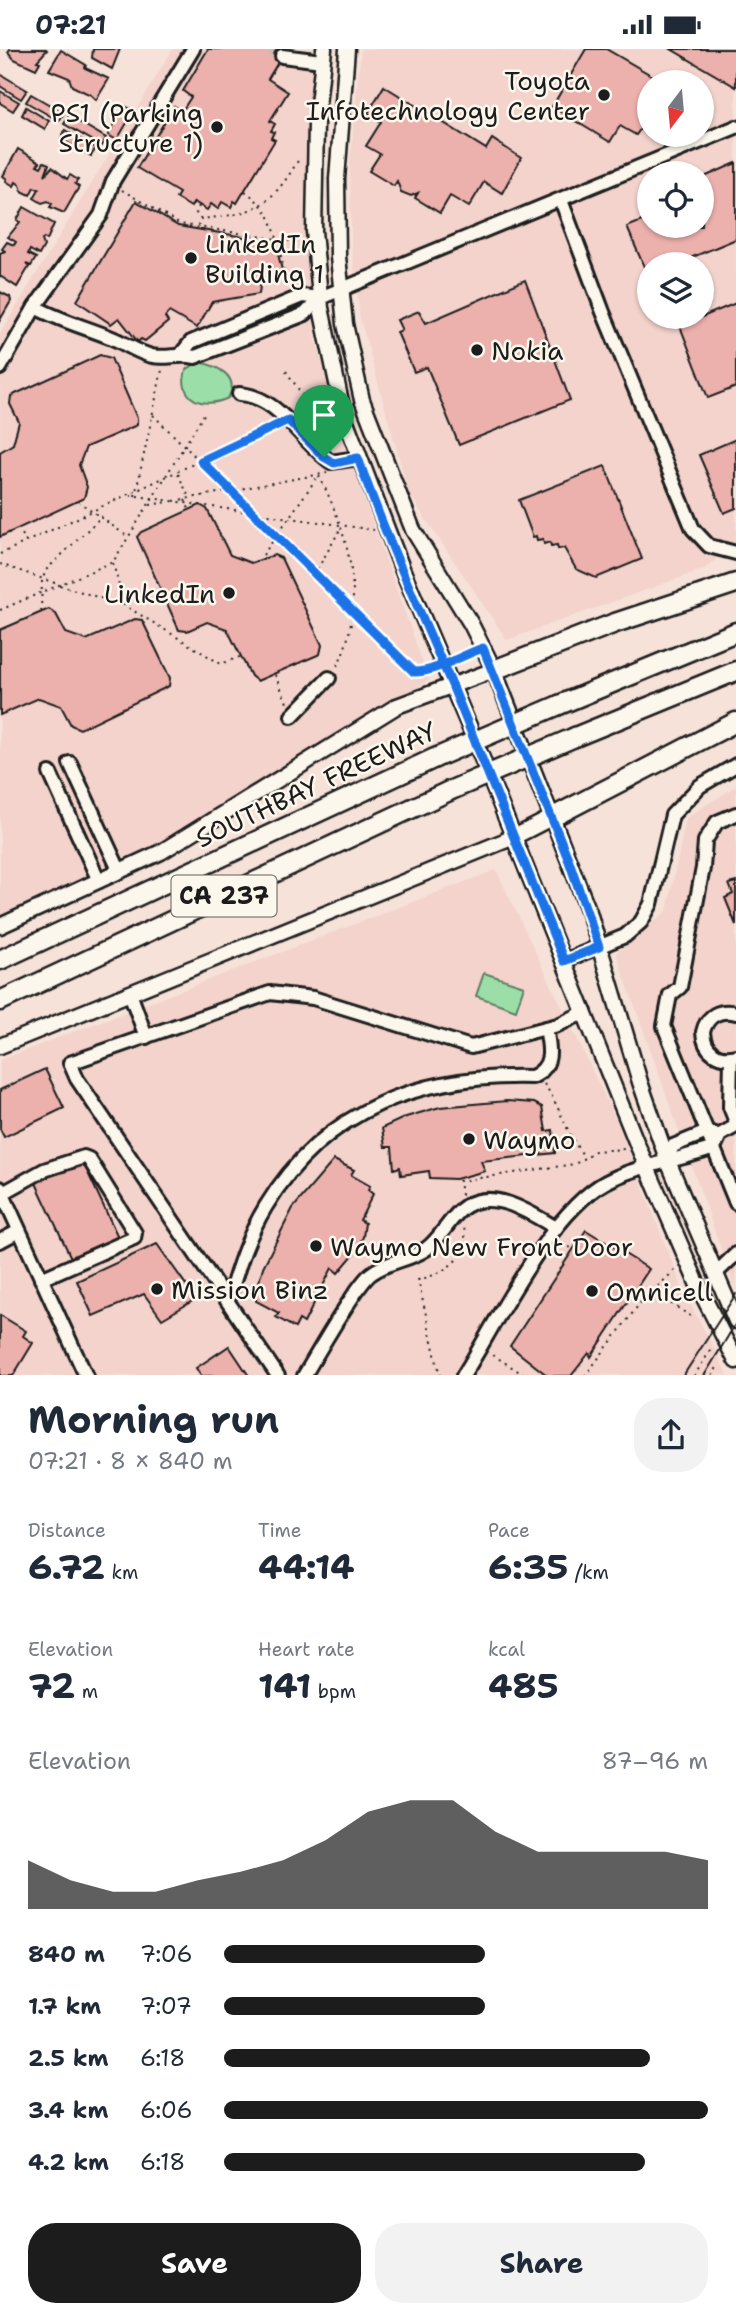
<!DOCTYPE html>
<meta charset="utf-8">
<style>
:root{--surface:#fff;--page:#f2f2f3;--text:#1f2937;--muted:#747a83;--accent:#1c1c1c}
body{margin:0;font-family:"Shantell Sans",sans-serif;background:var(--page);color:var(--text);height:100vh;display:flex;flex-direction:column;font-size:26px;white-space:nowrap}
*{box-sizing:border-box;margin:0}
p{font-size:23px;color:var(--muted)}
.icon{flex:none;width:38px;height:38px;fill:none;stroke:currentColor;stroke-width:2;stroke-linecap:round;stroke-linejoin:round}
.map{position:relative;height:1326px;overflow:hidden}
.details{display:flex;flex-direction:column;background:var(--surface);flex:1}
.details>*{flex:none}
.needle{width:46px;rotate:196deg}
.buttons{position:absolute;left:637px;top:21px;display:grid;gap:14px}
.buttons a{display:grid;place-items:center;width:77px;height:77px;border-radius:50%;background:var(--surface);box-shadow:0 2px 5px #0004;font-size:35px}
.pin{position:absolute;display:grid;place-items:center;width:60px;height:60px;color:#fff;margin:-72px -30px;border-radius:50% 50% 50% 0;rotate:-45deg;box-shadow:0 0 7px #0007}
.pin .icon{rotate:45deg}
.round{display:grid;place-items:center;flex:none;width:74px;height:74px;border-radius:28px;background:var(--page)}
.headline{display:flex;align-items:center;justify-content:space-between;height:119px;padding:0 28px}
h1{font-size:38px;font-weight:700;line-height:52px}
.figures{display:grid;grid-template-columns:repeat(3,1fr);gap:10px;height:119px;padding:7px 28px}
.figures div{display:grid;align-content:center}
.figures b{font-size:35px;font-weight:700}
.figures small{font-size:19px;font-weight:400}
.figures p{font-size:19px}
.chart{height:196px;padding:14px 28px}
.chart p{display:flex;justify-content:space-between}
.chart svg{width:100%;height:126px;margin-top:7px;fill:var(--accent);opacity:.7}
.button{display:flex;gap:14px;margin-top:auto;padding:14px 28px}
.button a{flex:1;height:80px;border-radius:28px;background:var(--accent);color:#fff;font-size:28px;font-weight:700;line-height:80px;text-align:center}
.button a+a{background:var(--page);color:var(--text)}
ul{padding:0 28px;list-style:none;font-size:23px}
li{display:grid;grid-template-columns:112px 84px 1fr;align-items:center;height:52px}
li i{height:18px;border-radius:9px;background:var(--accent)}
.status{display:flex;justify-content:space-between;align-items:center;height:49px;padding:0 35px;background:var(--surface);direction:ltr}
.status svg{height:19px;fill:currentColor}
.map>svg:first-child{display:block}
.built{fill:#f3d3cc;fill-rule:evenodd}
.green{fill:#9cdea8;stroke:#5c7d62;stroke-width:2}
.building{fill:#ecb1ac;stroke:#1c1c1c;stroke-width:2}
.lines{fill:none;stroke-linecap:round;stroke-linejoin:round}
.minor-tunnel{stroke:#cabab3;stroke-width:12;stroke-dasharray:12 6;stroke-linecap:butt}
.minor-casing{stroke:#1c1c1c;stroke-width:18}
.major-casing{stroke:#1c1c1c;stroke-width:19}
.highway-casing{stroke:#1c1c1c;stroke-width:23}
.path{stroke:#1c1c1c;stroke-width:2;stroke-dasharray:2 5;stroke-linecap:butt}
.minor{stroke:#fbf7ec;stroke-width:12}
.major{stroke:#fbf7ec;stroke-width:14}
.highway{stroke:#fbf7ec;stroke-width:18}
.tram{stroke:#1c1c1c;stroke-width:2}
.highway-bridge-casing{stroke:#1c1c1c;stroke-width:23;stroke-linecap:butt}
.highway-bridge{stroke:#fbf7ec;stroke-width:18}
.route-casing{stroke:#fff;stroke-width:14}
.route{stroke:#1a73e8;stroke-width:9}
.poi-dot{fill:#1c1c1c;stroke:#fbf7ec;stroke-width:2.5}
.labels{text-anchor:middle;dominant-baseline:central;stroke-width:5;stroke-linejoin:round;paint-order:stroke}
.shield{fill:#fbf7ec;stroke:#5f5e5a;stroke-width:2}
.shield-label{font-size:24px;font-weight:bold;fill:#1c1c1c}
.poi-label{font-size:26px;fill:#1c1c1c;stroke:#fbf7ec;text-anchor:start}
.street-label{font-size:26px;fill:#1c1c1c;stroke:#fbf7ec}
</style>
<div class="status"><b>07:21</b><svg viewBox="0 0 49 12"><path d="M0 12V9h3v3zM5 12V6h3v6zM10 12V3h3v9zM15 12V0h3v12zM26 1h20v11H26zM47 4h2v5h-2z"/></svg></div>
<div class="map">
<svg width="736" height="1327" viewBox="0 0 736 1327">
<rect width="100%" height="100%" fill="#f6e2d9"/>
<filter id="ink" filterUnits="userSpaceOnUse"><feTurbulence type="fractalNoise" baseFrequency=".0143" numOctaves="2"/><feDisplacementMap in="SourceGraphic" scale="14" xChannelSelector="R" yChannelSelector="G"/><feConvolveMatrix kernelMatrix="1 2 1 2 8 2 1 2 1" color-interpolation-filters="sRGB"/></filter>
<g filter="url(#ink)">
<!-- built -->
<g class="built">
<polygon points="173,0 312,0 304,173 316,291 344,394 429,631 157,796 0,866 0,285"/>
<path d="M361,0h375v494l-32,26 -197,71 -98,-146 -49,-176 -9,-74 -1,-80zM649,33h53v53h-53zM649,124h53v53h-53zM649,215h53v53h-53z"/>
<polygon points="736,737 736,1242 616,904 667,862 686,769"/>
<polygon points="496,821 618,1075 684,1243 728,1326 0,1327 0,1011"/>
</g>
<!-- green -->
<g class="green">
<path d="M198,313c18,3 43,14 30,36 -25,12 -51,1 -42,-28z"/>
<polygon points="484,924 524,937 516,961 476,947"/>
</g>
<!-- building -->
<g class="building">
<polygon points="10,0 46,0 47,1 37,12 40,13 36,20 14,10 8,3"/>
<polygon points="93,0 120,0 112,20 92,9"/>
<polygon points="208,0 286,0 268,30 288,43 270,72 275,75 271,82 274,83 271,89 275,91 237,154 234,152 231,158 222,153 218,160 211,155 207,161 194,153 191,158 176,149 179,144 137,119 174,57 182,62 191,48 183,42"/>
<polygon points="586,0 606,0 663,33 649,33 649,68 636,86 620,77 610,93 552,58"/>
<polygon points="671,0 736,0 736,38"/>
<polygon points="61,1 86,16 85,19 109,30 96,51 91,46 72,37 69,29 49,21"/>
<polygon points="0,25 27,41 21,50 0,37"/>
<polygon points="384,37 486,100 492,90 521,109 502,144 484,133 469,158 450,147 440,164 415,149 418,144 411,147 401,143 397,132 394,137 369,122 380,105 366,97 381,73 368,64"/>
<polygon points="0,42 19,53 13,62 0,54"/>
<polygon points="31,45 64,64 59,72 26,53"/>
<polygon points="125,57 134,62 117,91 108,86"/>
<polygon points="26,58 49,72 45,80 22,66"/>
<polygon points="69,67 106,89 102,97 64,75"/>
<polygon points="65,81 96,99 91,107 61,90"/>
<polygon points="18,100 40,113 37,116 41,118 44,113 49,115 45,126 52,118 67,130 70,126 78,131 75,135 79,138 64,164 50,158 52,155 48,152 42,154 34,149 39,140 34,138 30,146 22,142 20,136 16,133 14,137 6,132 7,130 3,127"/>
<polygon points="736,114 736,190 676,215 649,215 648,227 627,178 649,169 649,177 702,177 702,129"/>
<polygon points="136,152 178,177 275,193 283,225 261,229 259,245 212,253 197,279 169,263 165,268 168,273 145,292 141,290 138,293 119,269 111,275 77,252"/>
<polygon points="24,158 54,175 47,191 44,189 42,191 44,197 39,206 30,201 28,205 36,209 31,217 26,215 29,218 17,238 0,227 0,204 5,202 2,200 7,193 14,196 16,193 8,188 20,173 17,171"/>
<polygon points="525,231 570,351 459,396 427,318 414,323 397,283 402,281 397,271 419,262 426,274"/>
<polygon points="0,243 10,248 11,252 0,271"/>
<polygon points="736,254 736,338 708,349 680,277"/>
<polygon points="100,306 111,309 137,369 137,376 86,398 79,416 87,438 84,449 0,488 0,403 13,395 19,373 10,355 11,347"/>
<polygon points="736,390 736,459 724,464 699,406"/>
<polygon points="605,417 642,510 596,529 576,520 564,499 558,500 557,496 551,497 550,493 544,495 543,490 537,491 536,487 533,488 519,451"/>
<polygon points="200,456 207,460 230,506 251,514 274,506 281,509 322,596 320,605 257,632 251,627 227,580 207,573 187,582 179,581 137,488 141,483"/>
<polygon points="49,560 56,565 66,584 86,591 135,570 142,571 170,629 169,637 80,680 71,676 61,657 39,649 0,666 0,581"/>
<polygon points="736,833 736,876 725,849 733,845 729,835"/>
<polygon points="45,1020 64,1059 4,1088 0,1080 0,1041"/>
<polygon points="507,1052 534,1054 542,1058 546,1082 553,1081 555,1104 481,1112 485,1122 456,1130 430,1129 429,1122 401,1126 400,1118 394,1120 392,1098 385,1098 382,1079 406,1068 440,1058"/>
<polygon points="82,1111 118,1188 71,1209 35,1132"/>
<polygon points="334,1111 354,1121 351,1126 370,1137 368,1141 373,1145 360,1171 365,1174 363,1188 354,1205 338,1224 332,1219 304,1274 299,1271 295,1279 276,1268 279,1264 256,1252 256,1244 263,1218 293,1159"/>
<polygon points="586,1181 649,1220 591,1308 589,1304 571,1327 548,1327 510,1297"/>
<polygon points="157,1195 196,1250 162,1270 144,1245 93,1267 77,1232"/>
<polygon points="0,1266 26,1282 23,1287 33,1294 13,1327 0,1327"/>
<polygon points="229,1297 249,1327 201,1327 196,1319"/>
</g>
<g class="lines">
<!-- minor-tunnel -->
<polyline class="minor-tunnel" points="271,0 282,7"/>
<defs>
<g id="minor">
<polyline points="282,7 322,12"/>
<polyline points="561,151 603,263 693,480 709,497 736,504"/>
<path d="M35,258c26,14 50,20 77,31 13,5 26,15 40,18 15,3 28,-3 43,1l110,-43 15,-16 416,-171"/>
<polyline points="182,304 191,293 302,247 320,249"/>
<polyline points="0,319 35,258 101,166 113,132 193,0"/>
<path d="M239,345c40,2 62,48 92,68l27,-4"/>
<polyline points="292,667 329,629"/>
<polyline points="70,714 120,823"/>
<polyline points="50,724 99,832"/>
<polyline points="736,765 717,773 705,792 703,819 680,938 670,946 664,977 736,1154"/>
<polyline points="564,912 625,887 641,873 651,855 672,766 700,737 736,716"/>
<polyline points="130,944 146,988"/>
<path d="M736,964c-16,-4 -29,2 -33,19 1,19 15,29 33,24"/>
<polyline points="731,1009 730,1058 736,1073"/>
<polyline points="667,1110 673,1097 707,1083 715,1085"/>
<polyline points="0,1139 86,1327"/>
<polyline points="3,1144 44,1121 84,1108 89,1110 135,1184 134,1189 41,1230"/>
<polyline points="0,1192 19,1182"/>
<polyline points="715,1225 736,1205"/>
<path d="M228,1251c10,-32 20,-65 38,-94 59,-98 157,-132 266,-129 22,-10 18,-28 14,-49"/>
<polyline points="278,1327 77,1030 70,1014 270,944 313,949 471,998 558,976 585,963"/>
<path d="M304,1327c12,-20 54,-94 68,-103 16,-12 38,-13 54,-24 16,-11 24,-33 40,-43 28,-18 66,8 90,22"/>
<path d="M463,1327c35,-56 87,-164 143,-194 34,-18 72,-21 108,-34l6,-13 16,-9"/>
</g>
<g id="major">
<polyline points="324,0 316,74 314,182 321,259 344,367 403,522 469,677 637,1095 700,1241 736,1312"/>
<polyline points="347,0 337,130 338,208 345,275 362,351 413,481 471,575 494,621 589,863 640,1033 667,1110 736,1272"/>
<polyline points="0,877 161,803 397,657 494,621"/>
<polyline points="0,997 514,788 551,769"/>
</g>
<g id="highway">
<polyline points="494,621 615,574 736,534"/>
<polyline points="559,656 736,583"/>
<polyline points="575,688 736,622"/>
<polyline points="551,769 736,673"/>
<polyline points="0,911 435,709"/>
<polyline points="0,952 449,742"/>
</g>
</defs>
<!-- minor casing -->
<use href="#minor" class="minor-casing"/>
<!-- major casing -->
<use href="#major" class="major-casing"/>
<!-- highway casing -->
<use href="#highway" class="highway-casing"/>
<!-- path -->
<g class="path">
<polyline points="122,141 179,175 277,190 288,239"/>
<path d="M245,142c19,14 26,25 32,48l23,3"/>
<polyline points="199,157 196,164 199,169"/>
<path d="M198,177l2,-7c54,-5 70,-11 99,-60"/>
<polyline points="286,322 316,366 325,391"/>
<polyline points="153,366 414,623 430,619"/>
<polyline points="178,425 189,448"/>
<path d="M319,427c30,58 50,130 17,192"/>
<polyline points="130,446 374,481"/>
<polyline points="135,447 162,321"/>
<polyline points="185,451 189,460"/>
<polyline points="78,452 128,488"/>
<polyline points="174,452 327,424"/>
<polyline points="150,456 168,453"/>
<polyline points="19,479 26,493"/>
<polyline points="0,505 277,376"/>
<polyline points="263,506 318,427"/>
<polyline points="113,514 124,556 221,615 242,607"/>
<polyline points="0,515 55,534"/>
<polyline points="314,526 341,479"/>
<polyline points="60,536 122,556"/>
<polyline points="0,561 113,513 206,362"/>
<polyline points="41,562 42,532 46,521 102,467"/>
<polyline points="455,609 470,604"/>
<polyline points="275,626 288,656"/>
<path d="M544,1035c16,22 22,49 39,71"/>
<polyline points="461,1146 459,1132 575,1115 595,1102 624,1100"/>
<polyline points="563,1194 574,1201"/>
<polyline points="653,1242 675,1221"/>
<polyline points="493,1306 526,1327"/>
<path d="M440,1327l-22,-96c23,-6 34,-13 48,-32l-2,-23"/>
<polyline points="585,1327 650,1241 692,1268"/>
<polyline points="694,1327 712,1299"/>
<polyline points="712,1327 719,1315"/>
</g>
<!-- minor -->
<use href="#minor" class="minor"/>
<!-- major -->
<use href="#major" class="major"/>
<!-- highway -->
<use href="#highway" class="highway"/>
<!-- tram -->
<g class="tram">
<polyline points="683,1327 736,1245"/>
<polyline points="704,1327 736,1274"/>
</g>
<defs>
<g id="highway-bridge">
<polyline points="435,709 559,656"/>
<polyline points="449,742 575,688"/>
</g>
</defs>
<!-- highway-bridge casing -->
<use href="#highway-bridge" class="highway-bridge-casing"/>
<!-- highway-bridge -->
<use href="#highway-bridge" class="highway-bridge"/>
</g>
</g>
<g class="lines" filter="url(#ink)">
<defs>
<path id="route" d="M324,408l10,6 24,-5c27,77 61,152 94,227l112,276 35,-14 -30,-86 -86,-213c-21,7 -48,24 -69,24l-213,-211 87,-41 36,37"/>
</defs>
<!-- route casing -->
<use href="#route" class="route-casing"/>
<!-- route -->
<use href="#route" class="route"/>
</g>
<!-- markers -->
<g class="poi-dot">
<circle cx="604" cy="46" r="7"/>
<circle cx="217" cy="78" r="7"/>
<circle cx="191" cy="209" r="7"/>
<circle cx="477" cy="301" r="7"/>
<circle cx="229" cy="544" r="7"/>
<circle cx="469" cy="1090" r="7"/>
<circle cx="316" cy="1197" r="7"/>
<circle cx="157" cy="1240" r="7"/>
<circle cx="592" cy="1242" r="7"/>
</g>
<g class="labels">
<!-- shield labels -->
<rect class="shield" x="171.5" y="826.5" width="105" height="41" rx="5"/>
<g class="shield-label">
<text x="224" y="847">CA 237</text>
</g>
<!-- poi labels -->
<g class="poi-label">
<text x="590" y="31" text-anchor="end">Toyota<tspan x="590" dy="30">Infotechnology Center</tspan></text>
<text x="203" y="63" text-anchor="end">PS1 (Parking<tspan x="203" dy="30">Structure 1)</tspan></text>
<text x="205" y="194">LinkedIn<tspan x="205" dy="30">Building 1</tspan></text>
<text x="491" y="301">Nokia</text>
<text x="215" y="544" text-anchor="end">LinkedIn</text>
<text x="483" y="1090">Waymo</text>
<text x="330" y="1197">Waymo New Front Door</text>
<text x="171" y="1240">Mission Binz</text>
<text x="606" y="1242">Omnicell</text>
</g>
<!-- street labels -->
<g class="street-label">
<text transform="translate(316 735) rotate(-25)">SOUTHBAY FREEWAY</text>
</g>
</g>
</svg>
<div class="buttons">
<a><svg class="needle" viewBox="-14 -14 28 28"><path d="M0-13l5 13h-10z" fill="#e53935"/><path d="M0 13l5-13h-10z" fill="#747a83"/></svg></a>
<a><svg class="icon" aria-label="locate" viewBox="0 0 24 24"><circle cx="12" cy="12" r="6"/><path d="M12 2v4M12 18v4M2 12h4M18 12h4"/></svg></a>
<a><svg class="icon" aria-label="layers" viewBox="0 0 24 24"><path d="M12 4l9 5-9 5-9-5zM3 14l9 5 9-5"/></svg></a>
</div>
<div class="pin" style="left:324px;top:408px;background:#1e9e55"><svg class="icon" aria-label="arrive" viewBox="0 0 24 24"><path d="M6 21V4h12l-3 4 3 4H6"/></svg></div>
</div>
<section class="details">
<div class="headline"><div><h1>Morning run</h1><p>07:21 · 8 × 840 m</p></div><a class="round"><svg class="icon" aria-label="share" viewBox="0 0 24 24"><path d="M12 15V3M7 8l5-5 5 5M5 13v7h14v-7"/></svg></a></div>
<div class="figures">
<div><p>Distance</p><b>6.72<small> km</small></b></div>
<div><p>Time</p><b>44:14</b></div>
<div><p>Pace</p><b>6:35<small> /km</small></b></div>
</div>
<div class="figures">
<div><p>Elevation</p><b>72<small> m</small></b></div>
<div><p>Heart rate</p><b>141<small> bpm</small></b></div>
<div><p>kcal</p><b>485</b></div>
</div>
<div class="chart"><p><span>Elevation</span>87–96 m</p>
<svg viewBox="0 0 160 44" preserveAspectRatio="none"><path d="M0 44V27L10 34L20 38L30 38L40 34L50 31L60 27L70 20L80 10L90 6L100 6L110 17L120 24L130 24L140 24L150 24L160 27V44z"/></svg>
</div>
<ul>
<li><b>840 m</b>7:06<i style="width:54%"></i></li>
<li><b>1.7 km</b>7:07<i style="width:54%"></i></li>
<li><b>2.5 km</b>6:18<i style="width:88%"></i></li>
<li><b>3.4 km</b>6:06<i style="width:100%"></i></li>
<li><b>4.2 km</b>6:18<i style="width:87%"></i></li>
</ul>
<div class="button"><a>Save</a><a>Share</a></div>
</section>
